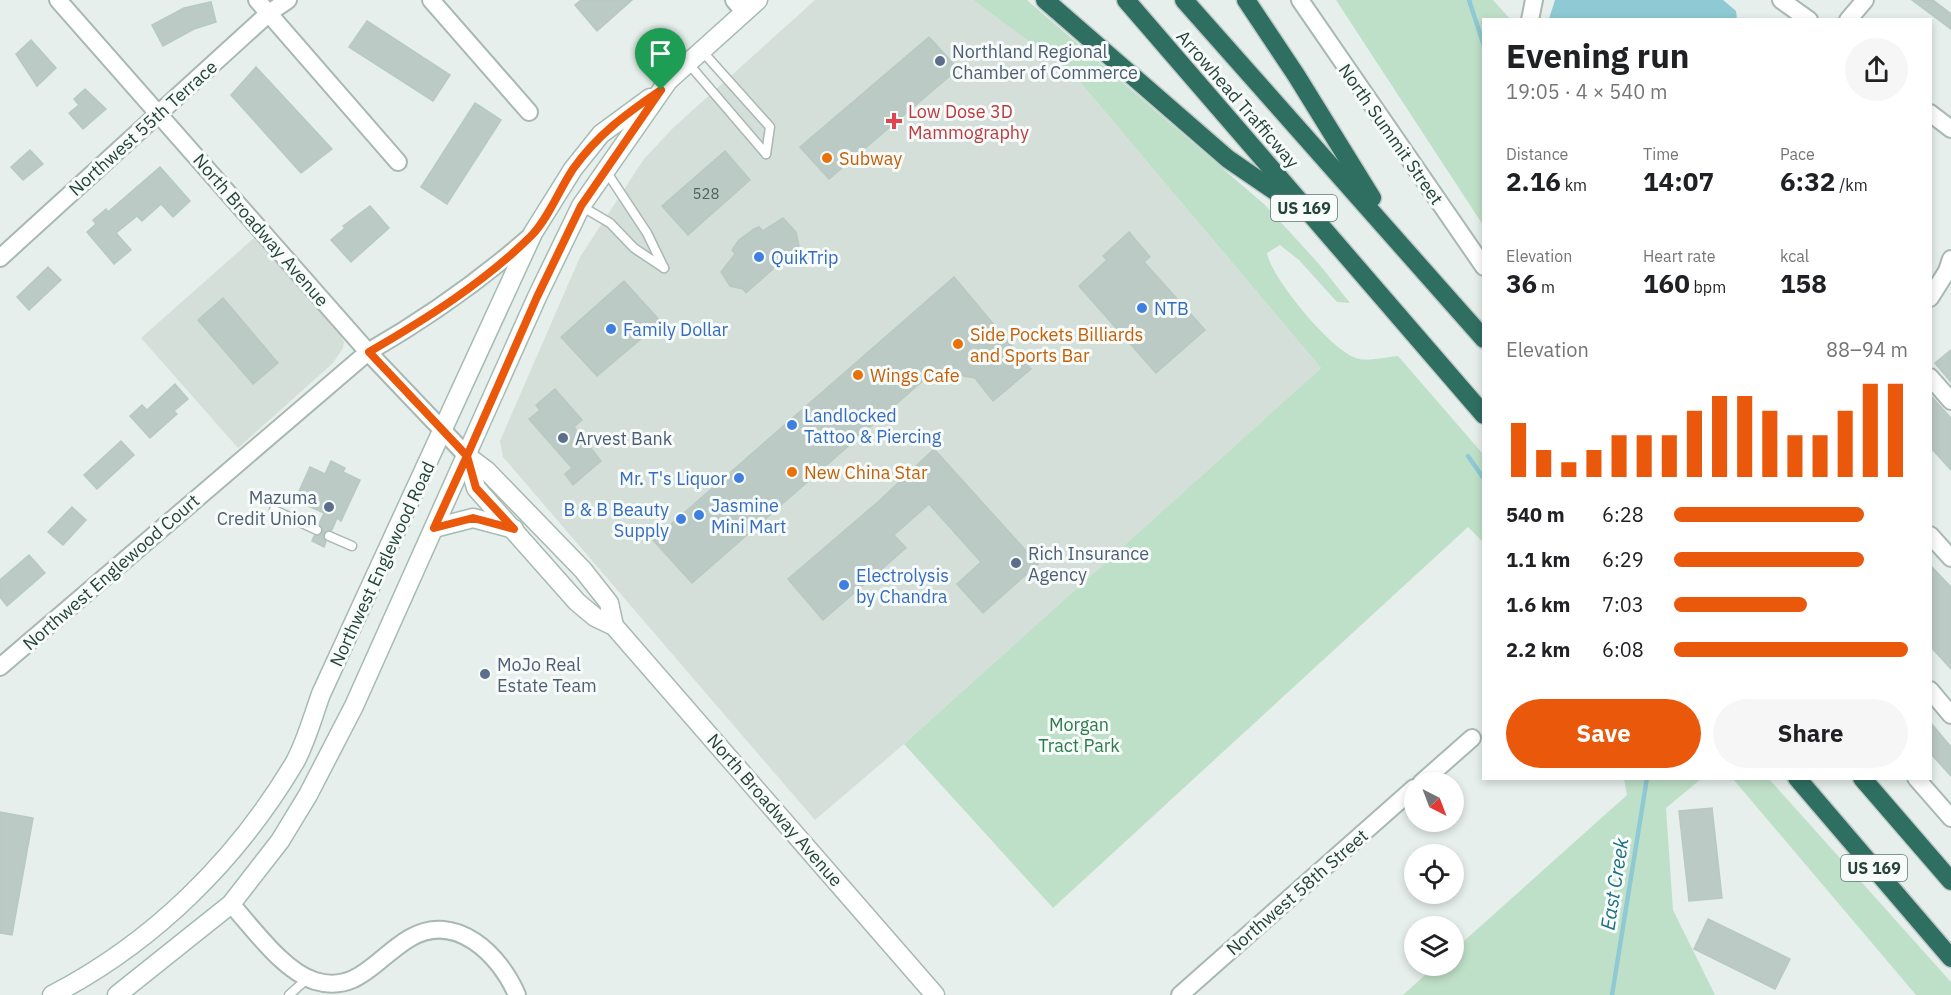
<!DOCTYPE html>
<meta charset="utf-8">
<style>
:root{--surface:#fff;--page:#f6f6f6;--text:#202124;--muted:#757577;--accent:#ea580c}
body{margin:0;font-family:"IBM Plex Sans",sans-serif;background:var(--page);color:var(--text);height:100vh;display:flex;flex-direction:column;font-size:22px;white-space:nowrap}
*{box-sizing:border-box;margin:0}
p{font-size:20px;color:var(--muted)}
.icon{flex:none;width:33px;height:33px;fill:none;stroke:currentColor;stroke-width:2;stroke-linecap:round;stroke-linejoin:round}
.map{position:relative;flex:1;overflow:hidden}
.details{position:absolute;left:1482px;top:18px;width:450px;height:762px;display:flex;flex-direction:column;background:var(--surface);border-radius:0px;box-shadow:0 3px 9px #0003}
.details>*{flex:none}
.needle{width:39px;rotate:138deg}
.fabs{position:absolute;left:1404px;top:772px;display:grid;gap:12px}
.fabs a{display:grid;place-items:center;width:60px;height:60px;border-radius:50%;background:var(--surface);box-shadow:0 3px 9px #0003;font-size:30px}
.pin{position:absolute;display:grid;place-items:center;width:51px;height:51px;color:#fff;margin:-62px -26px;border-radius:50% 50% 50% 0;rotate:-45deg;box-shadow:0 0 6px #0007}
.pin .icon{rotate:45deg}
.round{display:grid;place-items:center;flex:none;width:63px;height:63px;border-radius:32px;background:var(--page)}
.headline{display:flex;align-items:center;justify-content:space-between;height:102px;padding:0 24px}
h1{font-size:33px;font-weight:800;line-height:45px}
.figures{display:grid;grid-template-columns:repeat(3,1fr);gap:9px;height:102px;padding:6px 24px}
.figures div{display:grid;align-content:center}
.figures b{font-size:26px;font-weight:800}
.figures small{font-size:16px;font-weight:400}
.figures p{font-size:16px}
.chart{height:168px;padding:12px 24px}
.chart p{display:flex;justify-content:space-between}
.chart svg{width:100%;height:108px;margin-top:6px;stroke:var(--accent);stroke-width:6}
.action{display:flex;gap:12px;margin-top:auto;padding:12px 24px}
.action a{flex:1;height:69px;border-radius:36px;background:var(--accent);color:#fff;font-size:24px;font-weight:800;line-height:69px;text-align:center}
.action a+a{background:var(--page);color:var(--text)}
ul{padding:0 24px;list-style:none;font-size:20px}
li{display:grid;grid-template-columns:96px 72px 1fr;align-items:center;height:45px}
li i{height:15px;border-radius:8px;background:var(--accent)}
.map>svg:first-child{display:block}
.built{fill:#d4dfda}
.green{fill:#bfe0c8}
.water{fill:#8ec9d4}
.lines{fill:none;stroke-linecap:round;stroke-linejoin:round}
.stream{stroke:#8ec9d4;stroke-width:4.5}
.building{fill:#bbcac4;stroke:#b8c9c2;stroke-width:1.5}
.service-casing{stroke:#a8b8b2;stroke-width:11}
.minor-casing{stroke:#a8b8b2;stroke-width:20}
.tertiary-casing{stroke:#a8b8b2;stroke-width:21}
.secondary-casing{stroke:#a4bbb3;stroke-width:21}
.motorway-casing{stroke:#c2cac8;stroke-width:21}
.service{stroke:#fff;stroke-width:8}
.minor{stroke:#fff;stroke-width:16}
.tertiary{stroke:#fff;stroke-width:18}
.secondary{stroke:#fff;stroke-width:18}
.motorway{stroke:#2f6f62;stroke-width:18}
.route-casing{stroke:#fff;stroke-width:12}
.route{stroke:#ea580c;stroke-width:8}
.service-dot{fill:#5c6f8a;stroke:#f7fbf9;stroke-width:2}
.health-dot{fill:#e0444e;stroke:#f7fbf9;stroke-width:2}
.food-dot{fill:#e8710a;stroke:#f7fbf9;stroke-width:2}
.shop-dot{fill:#3f7fe0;stroke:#f7fbf9;stroke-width:2}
.labels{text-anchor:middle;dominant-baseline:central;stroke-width:6;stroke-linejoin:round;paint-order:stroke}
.number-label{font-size:15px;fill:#4a645c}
.shield{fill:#f7fbf9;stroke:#637a73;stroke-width:1.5}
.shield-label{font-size:16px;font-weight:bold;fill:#24423a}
.service-label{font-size:18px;fill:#4e5e75;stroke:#f7fbf9;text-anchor:start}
.street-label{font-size:18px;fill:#24423a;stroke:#f7fbf9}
.health-label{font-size:18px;fill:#be3a42;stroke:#f7fbf9;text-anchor:start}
.food-label{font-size:18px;fill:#c56008;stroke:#f7fbf9;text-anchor:start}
.shop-label{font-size:18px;fill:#366cbe;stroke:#f7fbf9;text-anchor:start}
.park-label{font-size:18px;fill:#2d7a4b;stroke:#f7fbf9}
.water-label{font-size:20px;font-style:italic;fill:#1c6f80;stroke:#f7fbf9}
</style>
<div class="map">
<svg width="1951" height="995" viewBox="0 0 1951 995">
<rect width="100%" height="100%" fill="#e6efeb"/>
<!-- built -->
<g class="built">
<polygon points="815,0 973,0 1074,75 1321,368 904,744 815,820 503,457 500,441 580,257 644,159 673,128"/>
<polygon points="254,238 341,335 344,342 343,348 333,363 238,448 141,338"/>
</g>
<!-- green -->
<g class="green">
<path d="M973,0h54l238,205 54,59 31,39 -13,-1 -38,-42 -19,-15 -13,8c5,26 63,96 89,105 11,4 30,-1 42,-2l85,98v88l-15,-15 -415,381 -149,-164 417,-376 -247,-293z"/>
<polygon points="1336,0 1493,0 1510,19 1484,20 1483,225"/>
<polygon points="1624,779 1701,779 1666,808 1673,910 1715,995 1403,995 1435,966 1454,966 1454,950 1627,795"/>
<polygon points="1733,779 1769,779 1951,982 1951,995 1916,995"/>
</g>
<!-- water -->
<polygon class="water" points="1555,0 1723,0 1736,11 1737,19 1549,19"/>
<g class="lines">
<!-- stream -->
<g class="stream">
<polyline points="1469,0 1484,46"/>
<polyline points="1468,456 1484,479"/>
<polyline points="1612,995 1647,778"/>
</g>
</g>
<!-- building -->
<g class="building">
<polygon points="581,0 632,0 597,31 575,5"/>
<polygon points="1912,0 1933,0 1951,14 1951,29"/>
<polygon points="211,2 216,22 194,29 163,46 152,25 184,8"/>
<polygon points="367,21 450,75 433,101 349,47"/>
<polygon points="929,37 958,69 829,179 800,147"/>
<polygon points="31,40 56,68 37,86 16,54"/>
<polygon points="256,67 332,149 301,173 231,95"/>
<polygon points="85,89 106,109 83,129 69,113 79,105 74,99"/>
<polygon points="475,103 501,120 447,204 421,187"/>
<polygon points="30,150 43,164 23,180 11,167"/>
<polygon points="725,151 750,180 688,235 662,206"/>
<polygon points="160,167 190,201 173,217 161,204 142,221 137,216 116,233 131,250 114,264 87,232 96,224 93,220 106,209 108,212"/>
<polygon points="370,206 389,228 351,262 331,240 345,228 343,226"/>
<polygon points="783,218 796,232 799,246 746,293 743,289 730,286 721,272 735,254 732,250 739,240 754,229 759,227 763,231"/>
<polygon points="1129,232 1150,257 1144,262 1205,330 1156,373 1079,286 1107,260 1103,256"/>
<polygon points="48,267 61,280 29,310 17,297"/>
<polygon points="954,277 1031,369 993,401 975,378 934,371 692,583 653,540"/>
<polygon points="624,281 661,322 597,376 561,337"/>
<polygon points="223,298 278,363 253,384 198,320"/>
<polygon points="1951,350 1951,382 1935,363"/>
<polygon points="175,384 188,399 174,411 177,414 150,438 130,416 142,405 147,410"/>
<polygon points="555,389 582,420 574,427 601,461 573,485 565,474 572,468 529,419 540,410 536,405"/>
<polygon points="1930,395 1951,418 1951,470 1930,447"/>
<polygon points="121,441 134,455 97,489 84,475"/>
<polygon points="934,449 1038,564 983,613 957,584 981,562 929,504 894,535 906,548 823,620 788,579 879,501"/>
<polygon points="331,461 345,468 343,472 360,480 341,521 337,518 332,530 323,533 326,542 324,547 312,541 314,536 323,532 319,524 324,513 295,500 310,467 325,474"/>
<polygon points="72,507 86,520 63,545 48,532"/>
<polygon points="29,555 45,573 7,606 0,597 0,580"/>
<polygon points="1930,565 1951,587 1951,669 1930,646"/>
<polygon points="1930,722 1951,747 1951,776 1930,753"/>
<polygon points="1712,808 1722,898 1689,901 1679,811"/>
<polygon points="0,812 33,818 12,935 0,933"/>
<polygon points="1708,919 1790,959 1775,989 1694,949"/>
</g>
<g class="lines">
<defs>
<g id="service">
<polyline points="702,51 770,127 766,154"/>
<polyline points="688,63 766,154"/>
<polyline points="606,171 647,233 664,268"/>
<polyline points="581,206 610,223 634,248 664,268"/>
<polyline points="274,510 317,530"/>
<polyline points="329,536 352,546"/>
<polyline points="289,995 308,978"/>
</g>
<g id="minor">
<polyline points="58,0 368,352 467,456"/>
<polyline points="257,0 398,162"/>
<polyline points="431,0 529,112"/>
<polyline points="734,0 744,12"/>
<polyline points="1300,0 1484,267"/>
<polyline points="1781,0 1809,20"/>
<polyline points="1530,20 1534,0"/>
<polyline points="1848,20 1865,0"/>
<polyline points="1930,113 1951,129"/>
<polyline points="0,258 269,13 288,0"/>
<polyline points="1930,298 1947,271 1951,259"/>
<polyline points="1930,377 1951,401"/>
<polyline points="1930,535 1951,558"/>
<path d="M0,667l368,-315c59,-34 113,-72 164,-117"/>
<polyline points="1930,690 1951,715"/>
<polyline points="1916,778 1951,818"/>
<polyline points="1421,783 1472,738"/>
<path d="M231,904c22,24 52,67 84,77 43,13 62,-24 95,-43 46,-27 90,17 107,57"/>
<polyline points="1180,995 1414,788"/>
</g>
<g id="tertiary">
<polyline points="467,456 476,488 577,602 595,617 614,626 935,995"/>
<polyline points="467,456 487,471 583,570 609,603 614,626"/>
</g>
<g id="secondary">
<polyline points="434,528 473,518 514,529"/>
<path d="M52,995c101,-52 185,-135 243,-233 11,-20 18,-46 26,-68l212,-461 40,-64 28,-35 49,-36"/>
<polyline points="117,995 231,904 280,841 308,795 354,706 537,297 581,206 668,81 758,0"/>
</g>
<g id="motorway">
<polyline points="1045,0 1228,159 1291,202"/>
<polyline points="1126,0 1484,415"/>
<polyline points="1184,0 1484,339"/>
<polyline points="1246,0 1296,75 1372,198"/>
<polyline points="1797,778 1951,958"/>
<polyline points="1862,778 1951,881"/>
</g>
</defs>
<!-- service casing -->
<use href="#service" class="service-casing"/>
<!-- minor casing -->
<use href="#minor" class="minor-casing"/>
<!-- tertiary casing -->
<use href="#tertiary" class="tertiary-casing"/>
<!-- secondary casing -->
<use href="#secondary" class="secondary-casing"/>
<!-- motorway casing -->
<use href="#motorway" class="motorway-casing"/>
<!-- service -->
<use href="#service" class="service"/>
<!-- minor -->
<use href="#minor" class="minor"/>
<!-- tertiary -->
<use href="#tertiary" class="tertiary"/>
<!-- secondary -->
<use href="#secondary" class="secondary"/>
<!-- motorway -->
<use href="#motorway" class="motorway"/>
</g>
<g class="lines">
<defs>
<path id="route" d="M661,90c-34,23 -64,45 -88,79 -14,21 -24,48 -41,66 -47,47 -106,84 -163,117l98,104 -33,72 39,-10 41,11 -38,-41 -9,-32 70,-159 44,-91 80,-116"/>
</defs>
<!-- route casing -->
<use href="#route" class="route-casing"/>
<!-- route -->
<use href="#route" class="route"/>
</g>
<!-- markers -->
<g class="service-dot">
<circle cx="940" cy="61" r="6"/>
<circle cx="563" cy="438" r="6"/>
<circle cx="329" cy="507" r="6"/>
<circle cx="1016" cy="563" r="6"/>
<circle cx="485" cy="674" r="6"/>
</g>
<path class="health-dot" d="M891 112h6v6h6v6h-6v6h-6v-6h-6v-6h6z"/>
<g class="food-dot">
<circle cx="827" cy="158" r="6"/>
<circle cx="958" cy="344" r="6"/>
<circle cx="858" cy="375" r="6"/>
<circle cx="792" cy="472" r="6"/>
</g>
<g class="shop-dot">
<circle cx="759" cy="257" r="6"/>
<circle cx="1142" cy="308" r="6"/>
<circle cx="611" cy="329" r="6"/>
<circle cx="792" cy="425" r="6"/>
<circle cx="739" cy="478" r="6"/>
<circle cx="699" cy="515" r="6"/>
<circle cx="681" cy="519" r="6"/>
<circle cx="844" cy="585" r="6"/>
</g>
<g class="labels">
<!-- number labels -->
<g class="number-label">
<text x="706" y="193">528</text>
</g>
<!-- shield labels -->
<g class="shield">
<rect x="1271" y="195" width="66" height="26" rx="4.5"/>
<rect x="1841" y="855" width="66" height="26" rx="4.5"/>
</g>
<g class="shield-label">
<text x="1304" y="208">US 169</text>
<text x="1874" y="868">US 169</text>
</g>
<!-- service labels -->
<g class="service-label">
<text x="952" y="51">Northland Regional<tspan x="952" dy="21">Chamber of Commerce</tspan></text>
<text x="575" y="438">Arvest Bank</text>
<text x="317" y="497" text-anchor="end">Mazuma<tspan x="317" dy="21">Credit Union</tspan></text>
<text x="1028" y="553">Rich Insurance<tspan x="1028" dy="21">Agency</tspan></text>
<text x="497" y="664">MoJo Real<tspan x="497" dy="21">Estate Team</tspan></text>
</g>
<!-- street labels -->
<g class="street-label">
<text transform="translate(1238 99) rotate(49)">Arrowhead Trafficway</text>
<text transform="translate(143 128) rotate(-42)">Northwest 55th Terrace</text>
<text transform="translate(1391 134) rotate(55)">North Summit Street</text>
<text transform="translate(261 230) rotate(49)">North Broadway Avenue</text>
<text transform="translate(382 564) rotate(-65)">Northwest Englewood Road</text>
<text transform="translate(111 572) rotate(-41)">Northwest Englewood Court</text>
<text transform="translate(775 810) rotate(49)">North Broadway Avenue</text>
<text transform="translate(1297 892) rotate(-41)">Northwest 58th Street</text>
</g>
<!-- health labels -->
<g class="health-label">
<text x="908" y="111">Low Dose 3D<tspan x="908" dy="21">Mammography</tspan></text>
</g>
<!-- food labels -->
<g class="food-label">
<text x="839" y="158">Subway</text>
<text x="970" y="334">Side Pockets Billiards<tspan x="970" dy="21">and Sports Bar</tspan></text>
<text x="870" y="375">Wings Cafe</text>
<text x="804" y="472">New China Star</text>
</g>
<!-- shop labels -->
<g class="shop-label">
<text x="771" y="257">QuikTrip</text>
<text x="1154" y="308">NTB</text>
<text x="623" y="329">Family Dollar</text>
<text x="804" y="415">Landlocked<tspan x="804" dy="21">Tattoo &amp; Piercing</tspan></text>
<text x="727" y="478" text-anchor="end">Mr. T's Liquor</text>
<text x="711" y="505">Jasmine<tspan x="711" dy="21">Mini Mart</tspan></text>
<text x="669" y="509" text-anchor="end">B &amp; B Beauty<tspan x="669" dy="21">Supply</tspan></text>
<text x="856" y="575">Electrolysis<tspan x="856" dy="21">by Chandra</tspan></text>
</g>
<!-- park labels -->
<g class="park-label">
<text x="1079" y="724">Morgan<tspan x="1079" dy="21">Tract Park</tspan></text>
</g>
<!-- water labels -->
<g class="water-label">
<text transform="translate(1614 884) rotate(-81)">East Creek</text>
</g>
</g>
</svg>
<div class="fabs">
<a><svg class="needle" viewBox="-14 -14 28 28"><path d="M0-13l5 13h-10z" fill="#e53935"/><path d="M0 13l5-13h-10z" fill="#757577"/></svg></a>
<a><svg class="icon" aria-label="locate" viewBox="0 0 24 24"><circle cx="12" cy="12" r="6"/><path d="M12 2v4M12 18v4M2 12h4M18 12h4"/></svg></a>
<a><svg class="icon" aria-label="layers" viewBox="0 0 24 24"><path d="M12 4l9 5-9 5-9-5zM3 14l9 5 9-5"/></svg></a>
</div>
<div class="pin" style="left:661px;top:90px;background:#1e9e55"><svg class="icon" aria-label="arrive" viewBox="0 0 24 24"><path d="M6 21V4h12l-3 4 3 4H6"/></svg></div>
<section class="details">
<div class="headline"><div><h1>Evening run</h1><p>19:05 · 4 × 540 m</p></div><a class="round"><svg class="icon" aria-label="share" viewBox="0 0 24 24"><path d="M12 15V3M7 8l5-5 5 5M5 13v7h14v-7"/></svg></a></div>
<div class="figures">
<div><p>Distance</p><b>2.16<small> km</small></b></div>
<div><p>Time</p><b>14:07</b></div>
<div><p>Pace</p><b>6:32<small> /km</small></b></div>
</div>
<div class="figures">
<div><p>Elevation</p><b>36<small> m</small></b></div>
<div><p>Heart rate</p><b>160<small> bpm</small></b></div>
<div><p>kcal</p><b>158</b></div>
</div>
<div class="chart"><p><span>Elevation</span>88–94 m</p>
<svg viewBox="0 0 160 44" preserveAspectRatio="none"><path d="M5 44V22M15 44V33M25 44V38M35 44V33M45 44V27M55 44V27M65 44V27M75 44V17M85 44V11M95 44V11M105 44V17M115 44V27M125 44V27M135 44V17M145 44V6M155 44V6"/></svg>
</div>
<ul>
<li><b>540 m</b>6:28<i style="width:81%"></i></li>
<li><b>1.1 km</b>6:29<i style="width:81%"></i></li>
<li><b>1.6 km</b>7:03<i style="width:57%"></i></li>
<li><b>2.2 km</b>6:08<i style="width:100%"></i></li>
</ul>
<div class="action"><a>Save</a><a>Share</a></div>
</section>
</div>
